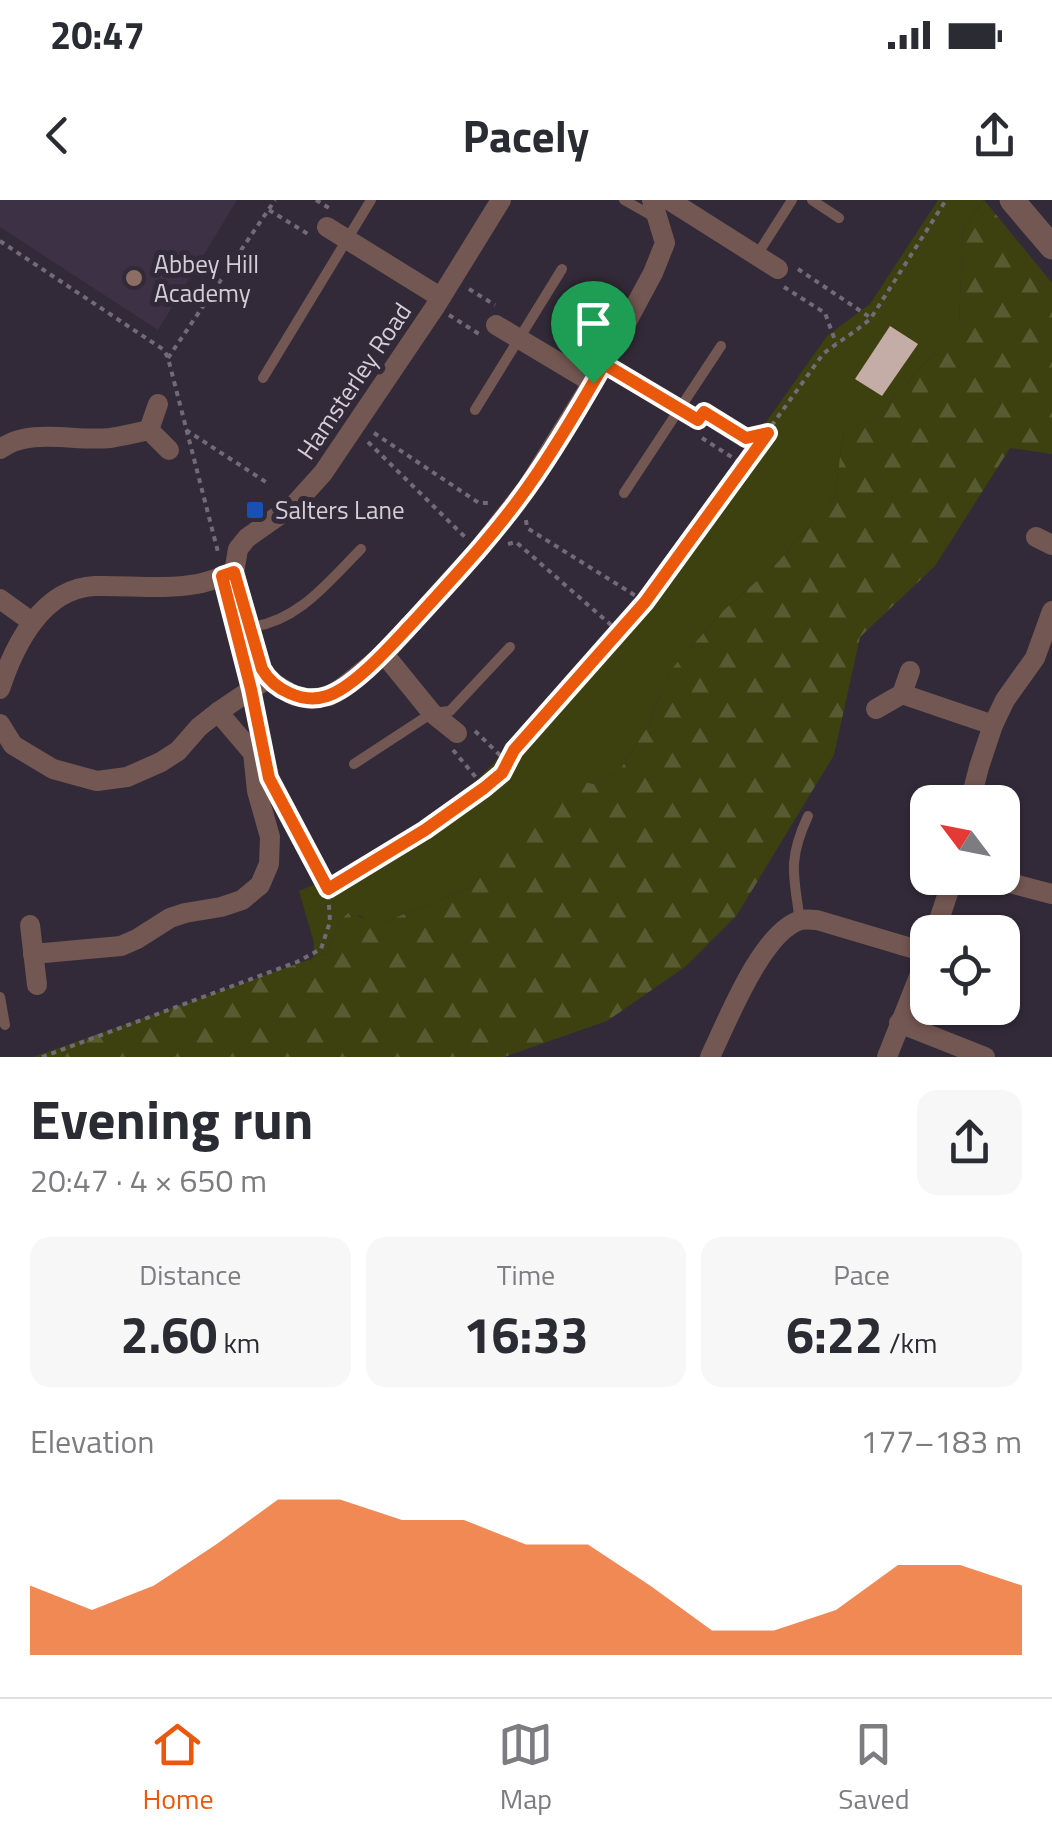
<!DOCTYPE html>
<meta charset="utf-8">
<style>
:root{--surface:#fff;--page:#f7f7f7;--text:#2b2b33;--muted:#7c7c81;--line:#e1e1e2;--accent:#ea580c}
body{margin:0;font-family:"Titillium Web",sans-serif;background:var(--page);color:var(--text);height:100vh;display:flex;flex-direction:column;font-size:38px;white-space:nowrap}
*{box-sizing:border-box;margin:0}
p{font-size:32px;color:var(--muted)}
.icon{flex:none;width:55px;height:55px;fill:none;stroke:currentColor;stroke-width:2;stroke-linecap:round;stroke-linejoin:round}
.map{position:relative;height:857px;overflow:hidden}
.drawer{display:flex;flex-direction:column;background:var(--surface);flex:1}
.drawer>*{flex:none}
.needle{width:65px;rotate:302deg}
.tools{position:absolute;left:910px;top:585px;display:grid;gap:20px}
.tools a{display:grid;place-items:center;width:110px;height:110px;border-radius:20px;background:var(--surface);box-shadow:0 2px 8px #0004;font-size:50px}
.pin{position:absolute;display:grid;place-items:center;width:85px;height:85px;color:#fff;margin:-102px -42px;border-radius:50% 50% 50% 0;rotate:-45deg;box-shadow:0 0 10px #0007}
.pin .icon{rotate:45deg}
.round{display:grid;place-items:center;flex:none;width:105px;height:105px;border-radius:20px;background:var(--page)}
.overview{display:flex;align-items:center;justify-content:space-between;height:170px;padding:0 30px}
h1{font-size:55px;font-weight:700;line-height:75px}
.figures{display:grid;grid-template-columns:repeat(3,1fr);gap:15px;height:170px;padding:10px 30px}
.figures div{display:grid;align-content:center;border-radius:20px;background:var(--page);text-align:center}
.figures b{font-size:50px;font-weight:700}
.figures small{font-size:28px;font-weight:400}
.figures p{font-size:28px}
.chart{height:280px;padding:20px 30px}
.chart p{display:flex;justify-content:space-between}
.chart svg{width:100%;height:180px;margin-top:10px;fill:var(--accent);opacity:.7}
.status{display:flex;justify-content:space-between;align-items:center;height:70px;padding:0 50px;background:var(--surface);direction:ltr}
.status svg{height:28px;fill:currentColor}
header{display:flex;justify-content:space-between;align-items:center;height:130px;padding:0 30px;background:var(--surface);font-size:45px;font-weight:700}
.dock{display:flex;justify-content:space-around;align-items:center;height:140px;border-top:2px solid var(--line);background:var(--surface);font-size:28px;color:var(--muted)}
.dock a{display:grid;justify-items:center;gap:5px}
.dock .selected{color:var(--accent)}
.map>svg:first-child{display:block}
.built{fill:#3d3145}
.green{fill:#3c410f}
.forest{fill:url(#forest-firs)}
.building{fill:#c5ada7}
.lines{fill:none;stroke-linecap:round;stroke-linejoin:round}
.path{stroke:#726b77;stroke-width:4;stroke-dasharray:5 5;stroke-linecap:butt}
.service{stroke:#735752;stroke-width:10}
.minor{stroke:#735752;stroke-width:20}
.tertiary{stroke:#735752;stroke-width:25}
.route-casing{stroke:#fff;stroke-width:20}
.route{stroke:#ea580c;stroke-width:12}
.education-dot{fill:#8d6e63;stroke:#322a38;stroke-width:4}
.transit-dot{fill:#1a4fb4;stroke:#322a38;stroke-width:4}
.labels{text-anchor:middle;dominant-baseline:central;stroke-width:10;stroke-linejoin:round;paint-order:stroke}
.poi-label{font-size:25px;fill:#d4ced8;stroke:#322a38;text-anchor:start}
.street-label{font-size:25px;fill:#d4ced8;stroke:#322a38}
</style>
<div class="status"><b>20:47</b><svg viewBox="0 0 49 12"><path d="M0 12V9h3v3zM5 12V6h3v6zM10 12V3h3v9zM15 12V0h3v12zM26 1h20v11H26zM47 4h2v5h-2z"/></svg></div>
<header><svg class="icon" aria-label="back" viewBox="0 0 24 24"><path d="M15 5l-7 7 7 7"/></svg>Pacely<svg class="icon" aria-label="share" viewBox="0 0 24 24"><path d="M12 15V3M7 8l5-5 5 5M5 13v7h14v-7"/></svg></header>
<div class="map">
<svg width="1052" height="857" viewBox="0 0 1052 857">
<defs>
<pattern id="forest-firs" width="22" height="20" patternUnits="userSpaceOnUse" patternTransform="scale(2.5)"><rect width="22" height="20" fill="#3c410f"/><path d="M5 1l3.5 6h-7zM16 11l3.5 6h-7z" fill="#575b31"/></pattern>
</defs>
<rect width="100%" height="100%" fill="#322a38"/>
<!-- built -->
<polygon class="built" points="0,0 237,0 158,130 0,27"/>
<!-- green -->
<polygon class="green" points="938,0 984,0 963,29 959,125 876,218 843,233 835,296 778,362 724,410 669,472 647,528 618,573 593,584 492,660 474,686 382,723 370,723 360,715 338,723 328,753 313,758 314,743 299,691 337,675 460,597 490,567 647,390 827,136 870,104"/>
<!-- forest -->
<path class="forest" d="M984,0l68,83v171l-42,-6 -75,118 -75,71 -26,118 -97,160 -52,52 -78,54 -103,36h-471l295,-104 10,-30 10,-10c13,2 21,10 34,10l92,-37 18,-26 79,-81 22,5 25,-11 29,-45 22,-56 55,-62 54,-48 57,-66 8,-63 33,-15 83,-93 4,-96z"/>
<!-- building -->
<polygon class="building" points="890,126 918,144 882,196 855,179"/>
<g class="lines">
<!-- path -->
<g class="path">
<polyline points="316,0 329,8"/>
<polyline points="269,10 308,34"/>
<polyline points="0,41 164,150 168,158 218,352"/>
<polyline points="798,69 871,118"/>
<polyline points="784,87 825,113 836,143"/>
<polyline points="469,89 495,105"/>
<polyline points="449,115 479,134"/>
<polyline points="168,158 275,0"/>
<polyline points="715,220 746,238 765,233"/>
<polyline points="186,230 269,284"/>
<polyline points="374,233 479,303 492,303"/>
<polyline points="702,238 744,265"/>
<polyline points="368,242 465,337"/>
<polyline points="526,320 527,328 644,401"/>
<polyline points="508,344 516,342 619,432"/>
<polyline points="256,512 260,532"/>
<polyline points="475,531 507,562"/>
<polyline points="453,550 484,587"/>
<path d="M328,689l97,-58 59,-44 18,-14 12,-22 131,-149 178,-248c16,-13 33,-22 48,-36l75,-118"/>
<polyline points="42,857 297,762 321,749 330,722 328,689 282,602"/>
</g>
<!-- service -->
<g class="service">
<polyline points="624,0 654,17"/>
<polyline points="812,0 839,18"/>
<polyline points="757,55 792,0"/>
<polyline points="263,178 371,0"/>
<polyline points="475,210 562,69"/>
<polyline points="624,293 721,146"/>
<path d="M250,427c48,-5 79,-46 111,-78"/>
<polyline points="354,564 432,513 450,511 510,447"/>
<path d="M800,720c-7,-46 -12,-61 8,-104"/>
<polyline points="0,797 5,825"/>
</g>
<!-- minor -->
<g class="minor">
<polyline points="501,0 435,107 323,273 295,304 247,338 238,349 234,373 262,469 267,479 280,487 295,496 310,499 329,496 343,487 384,454 478,350 527,288 604,164 653,73 665,43 652,0"/>
<polyline points="669,0 778,69"/>
<polyline points="327,27 440,97"/>
<polyline points="496,125 593,183"/>
<polyline points="604,164 698,220"/>
<polyline points="158,204 149,230 169,250"/>
<path d="M0,249c31,-22 74,-7 110,-11 13,-2 26,-5 39,-8"/>
<polyline points="1036,337 1052,345"/>
<polyline points="0,399 32,422"/>
<polyline points="384,454 432,513 457,533"/>
<path d="M0,489c14,-43 42,-101 95,-103 33,-1 68,4 102,-2 12,-2 25,-8 37,-11"/>
<polyline points="902,494 993,525"/>
<polyline points="876,509 902,494 910,471"/>
<polyline points="0,524 13,545 53,569 97,581 127,577 161,562 178,551 199,527 218,512 267,479"/>
<polyline points="970,602 979,567 993,525 1005,500 1035,458 1052,411"/>
<polyline points="991,678 1052,694"/>
<polyline points="30,725 37,785"/>
<polyline points="935,732 953,678"/>
<polyline points="33,754 121,746 137,739 170,718 185,713 221,707 242,700 260,685 269,664 270,637 257,591 253,553 218,512"/>
<polyline points="899,823 985,857"/>
<path d="M710,857c17,-35 52,-126 91,-137 5,-1 11,0 16,0l111,33"/>
<polyline points="887,857 928,754"/>
</g>
<!-- tertiary -->
<polyline class="tertiary" points="1012,0 1052,47"/>
</g>
<g class="lines">
<defs>
<path id="route" d="M604,164l94,56 6,-8 42,26 22,-5 -123,169 -131,148 -12,23 -18,15 -59,42 -97,59 -59,-111 -18,-89 -29,-113 12,-4 28,97c12,21 41,35 65,27 28,-9 66,-53 86,-74 40,-44 80,-86 114,-134 28,-39 53,-82 77,-124z"/>
</defs>
<!-- route casing -->
<use href="#route" class="route-casing"/>
<!-- route -->
<use href="#route" class="route"/>
</g>
<!-- markers -->
<circle class="education-dot" cx="134" cy="78" r="10"/>
<rect class="transit-dot" x="245" y="300" width="20" height="20" rx="5"/>
<g class="labels">
<!-- poi labels -->
<g class="poi-label">
<text x="154" y="64">Abbey Hill<tspan x="154" dy="29">Academy</tspan></text>
<text x="275" y="310">Salters Lane</text>
</g>
<!-- street labels -->
<g class="street-label">
<text transform="translate(354 181) rotate(-56)">Hamsterley Road</text>
</g>
</g>
</svg>
<div class="tools">
<a><svg class="needle" viewBox="-14 -14 28 28"><path d="M0-13l5 13h-10z" fill="#e53935"/><path d="M0 13l5-13h-10z" fill="#7c7c81"/></svg></a>
<a><svg class="icon" aria-label="locate" viewBox="0 0 24 24"><circle cx="12" cy="12" r="6"/><path d="M12 2v4M12 18v4M2 12h4M18 12h4"/></svg></a>
</div>
<div class="pin" style="left:593px;top:183px;background:#1e9e55"><svg class="icon" aria-label="arrive" viewBox="0 0 24 24"><path d="M6 21V4h12l-3 4 3 4H6"/></svg></div>
</div>
<section class="drawer">
<div class="overview"><div><h1>Evening run</h1><p>20:47 · 4 × 650 m</p></div><a class="round"><svg class="icon" aria-label="share" viewBox="0 0 24 24"><path d="M12 15V3M7 8l5-5 5 5M5 13v7h14v-7"/></svg></a></div>
<div class="figures">
<div><p>Distance</p><b>2.60<small> km</small></b></div>
<div><p>Time</p><b>16:33</b></div>
<div><p>Pace</p><b>6:22<small> /km</small></b></div>
</div>
<div class="chart"><p><span>Elevation</span>177–183 m</p>
<svg viewBox="0 0 160 44" preserveAspectRatio="none"><path d="M0 44V27L10 33L20 27L30 17L40 6L50 6L60 11L70 11L80 17L90 17L100 27L110 38L120 38L130 33L140 22L150 22L160 27V44z"/></svg>
</div>
</section>
<nav class="dock">
<a class="selected"><svg class="icon" aria-label="home" viewBox="0 0 24 24"><path d="M3 11l9-7 9 7M6 9v11h12V9"/></svg>Home</a>
<a><svg class="icon" aria-label="map" viewBox="0 0 24 24"><path d="M3 6l6-2 6 2 6-2v14l-6 2-6-2-6 2zM9 4v14M15 6v14"/></svg>Map</a>
<a><svg class="icon" aria-label="saved" viewBox="0 0 24 24"><path d="M7 4h10v16l-5-4-5 4z"/></svg>Saved</a>
</nav>
